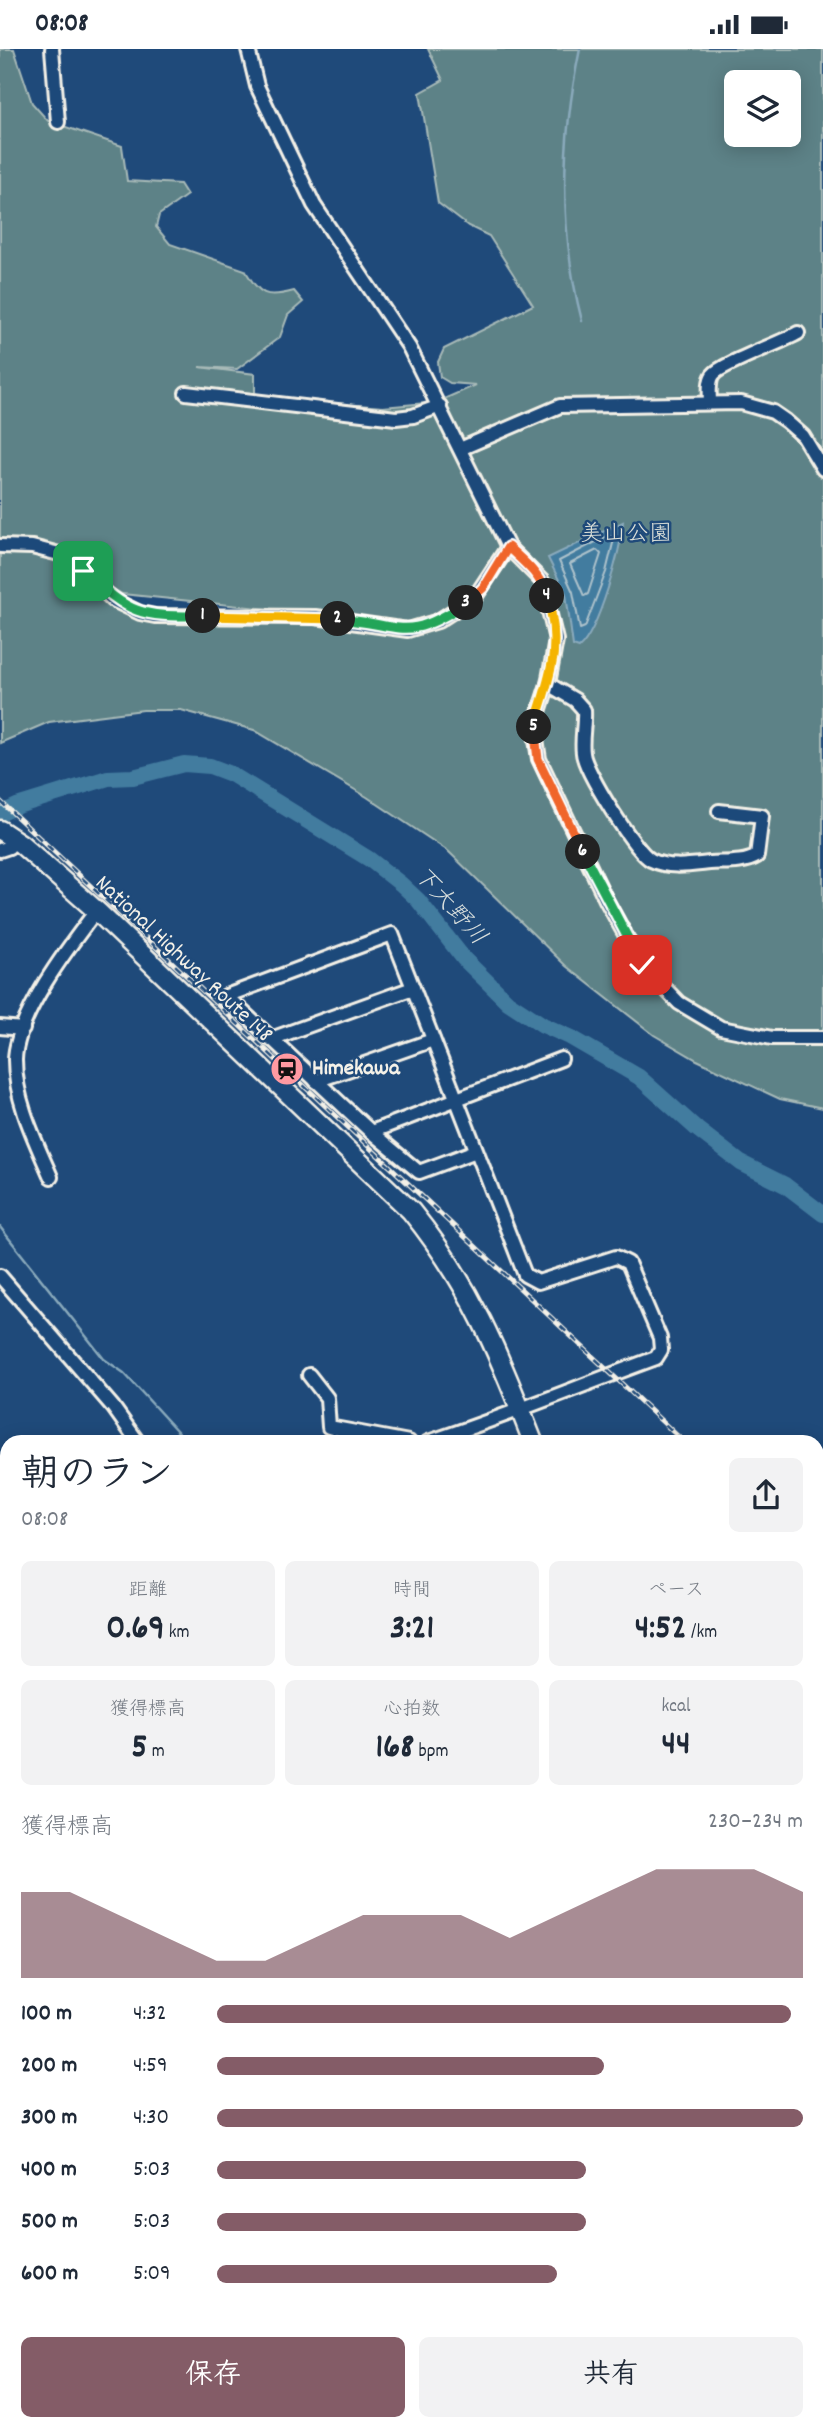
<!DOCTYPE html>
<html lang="ja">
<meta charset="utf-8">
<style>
:root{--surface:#fff;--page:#f2f2f3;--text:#1f2937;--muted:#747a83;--accent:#845c67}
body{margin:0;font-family:Dekko,"Klee One",sans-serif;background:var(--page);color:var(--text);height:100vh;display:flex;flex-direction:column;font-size:26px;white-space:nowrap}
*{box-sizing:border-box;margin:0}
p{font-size:23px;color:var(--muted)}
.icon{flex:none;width:38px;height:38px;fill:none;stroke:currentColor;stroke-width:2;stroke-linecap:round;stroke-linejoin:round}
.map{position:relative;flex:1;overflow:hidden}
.side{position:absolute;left:0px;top:1386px;width:824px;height:996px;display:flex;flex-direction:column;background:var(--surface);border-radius:21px 21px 0 0;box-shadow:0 4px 18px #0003}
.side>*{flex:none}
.buttons{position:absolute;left:724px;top:21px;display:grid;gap:14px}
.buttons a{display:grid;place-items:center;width:77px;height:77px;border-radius:10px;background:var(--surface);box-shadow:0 4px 18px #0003;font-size:35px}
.pin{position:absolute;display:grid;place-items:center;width:60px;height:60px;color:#fff;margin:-30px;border-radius:14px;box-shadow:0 4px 10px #0006}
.km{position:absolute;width:35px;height:35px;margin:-18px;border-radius:50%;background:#222;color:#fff;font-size:19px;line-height:35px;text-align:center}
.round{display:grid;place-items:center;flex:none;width:74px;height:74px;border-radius:10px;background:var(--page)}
.headline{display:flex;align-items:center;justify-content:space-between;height:119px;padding:0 21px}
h1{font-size:38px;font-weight:800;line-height:52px}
.stats{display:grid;grid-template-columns:repeat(3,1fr);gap:10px;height:119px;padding:7px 21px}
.stats div{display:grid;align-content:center;border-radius:10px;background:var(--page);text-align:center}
.stats b{font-size:35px;font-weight:800}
.stats small{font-size:19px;font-weight:400}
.stats p{font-size:19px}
.chart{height:196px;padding:14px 21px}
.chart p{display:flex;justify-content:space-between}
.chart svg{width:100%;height:126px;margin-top:7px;fill:var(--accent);opacity:.7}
.primary-button{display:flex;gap:14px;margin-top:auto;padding:14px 21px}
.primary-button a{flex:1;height:80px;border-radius:10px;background:var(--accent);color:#fff;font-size:28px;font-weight:800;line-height:80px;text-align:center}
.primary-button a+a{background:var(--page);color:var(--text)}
ul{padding:0 21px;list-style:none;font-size:23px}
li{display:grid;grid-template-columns:112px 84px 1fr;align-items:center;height:52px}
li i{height:18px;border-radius:9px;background:var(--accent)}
.status{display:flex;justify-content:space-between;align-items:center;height:49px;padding:0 35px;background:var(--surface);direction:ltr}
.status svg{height:19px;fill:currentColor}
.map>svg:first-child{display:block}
.green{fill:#5d8287;stroke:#a8bab8;stroke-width:2;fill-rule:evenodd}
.water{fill:#437b9f;stroke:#8aaabc;stroke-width:2}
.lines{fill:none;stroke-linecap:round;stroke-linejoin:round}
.shore{stroke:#adc2cb;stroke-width:2}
.stream{stroke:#8aaabc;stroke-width:2.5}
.river{stroke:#437b9f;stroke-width:16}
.minor-casing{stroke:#f4f1e8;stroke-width:18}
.major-casing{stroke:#f4f1e8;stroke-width:19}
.highway-casing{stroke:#f4f1e8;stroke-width:23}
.minor{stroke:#1f4a7a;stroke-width:12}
.major{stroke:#1f4a7a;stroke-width:14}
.highway{stroke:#1f4a7a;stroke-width:18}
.rail-casing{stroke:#f4f1e8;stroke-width:5}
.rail{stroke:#1f4a7a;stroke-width:2.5;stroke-dasharray:8;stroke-linecap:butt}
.split-1-casing{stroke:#fff;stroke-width:14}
.split-2-casing{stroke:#fff;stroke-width:14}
.split-3-casing{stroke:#fff;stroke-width:14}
.split-4-casing{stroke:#fff;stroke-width:14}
.split-5-casing{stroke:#fff;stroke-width:14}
.split-6-casing{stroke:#fff;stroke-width:14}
.split-7-casing{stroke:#fff;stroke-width:14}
.split-1{stroke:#22a559;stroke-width:9}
.split-2{stroke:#f5b400;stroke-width:9}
.split-3{stroke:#22a559;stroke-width:9}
.split-4{stroke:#f0652b;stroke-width:9}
.split-5{stroke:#f5b400;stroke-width:9}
.split-6{stroke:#f0652b;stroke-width:9}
.split-7{stroke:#22a559;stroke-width:9}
.labels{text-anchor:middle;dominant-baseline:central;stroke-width:5;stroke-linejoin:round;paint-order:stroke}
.park-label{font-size:23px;fill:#dde0d9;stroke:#1f4a7a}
.street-label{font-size:23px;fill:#f4f1e8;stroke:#1f4a7a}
.poi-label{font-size:23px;font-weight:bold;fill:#f4f1e8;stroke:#1f4a7a;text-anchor:start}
.water-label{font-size:24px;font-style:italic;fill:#d9dfdd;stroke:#1f4a7a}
</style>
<div class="status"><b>08:08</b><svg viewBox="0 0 49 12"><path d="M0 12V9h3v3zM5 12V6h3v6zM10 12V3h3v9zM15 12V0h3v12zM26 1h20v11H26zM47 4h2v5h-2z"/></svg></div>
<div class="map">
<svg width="823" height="2381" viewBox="0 0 823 2381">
<rect width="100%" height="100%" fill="#1f4a7a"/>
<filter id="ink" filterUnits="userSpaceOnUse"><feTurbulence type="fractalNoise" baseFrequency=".0143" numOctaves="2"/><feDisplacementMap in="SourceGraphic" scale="14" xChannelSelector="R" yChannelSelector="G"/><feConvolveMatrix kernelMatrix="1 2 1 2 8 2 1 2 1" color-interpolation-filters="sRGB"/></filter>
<g filter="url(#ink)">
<!-- green -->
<path class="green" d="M0,0h14l18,54 16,18 74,25 5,35 53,3 7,11 -28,20 -3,12 14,17 75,26c15,25 20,29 49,21l9,11 -15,13 -8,22 -43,32 -38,-2 56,7v23l128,10 54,-5 39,-17 -26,-2 -10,-6 -2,-15 6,-13 89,-44 -44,-69 -21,-10 -30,-23 -18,-110 23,-13 -15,-31h395v1059l-43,-9 -83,-39 -43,-25 -88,-69 -118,-115 -81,-54 -113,-67 -73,-20h-38l-94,12 -49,21zM737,33h52v53h-52zM83,522l39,23 185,19 -171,3 -65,-43z"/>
<!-- water -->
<g class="water">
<path d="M623,473c-2,27 -24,109 -44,126l-6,-2 -7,-52 -18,-36z"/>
<polygon points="0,1420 7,1432 7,1494 0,1477"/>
<polygon points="7,1648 7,1806 0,1792 0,1665"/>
</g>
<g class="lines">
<!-- shore -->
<g class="shore">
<polygon points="609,486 614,490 606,523 585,578 580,580 573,543 559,512"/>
<polygon points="597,501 601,505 588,545 584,547 570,515"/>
</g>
<!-- stream -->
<g class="stream">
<path d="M580,0c-19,90 -21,183 2,272"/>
<polyline points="0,1178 104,1310 124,1324 187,1393"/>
<polyline points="668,2375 672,2381"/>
</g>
<!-- river -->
<polyline class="river" points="0,765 17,757 108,729 133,728 184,715 210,717 231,725 369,810 401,835 418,851 464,910 508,953 543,976 570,988 639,1028 697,1080 741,1114 785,1136 823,1165"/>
<defs>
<g id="minor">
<polyline points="52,0 58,73"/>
<polyline points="248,0 257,37 314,156 409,298 508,498 542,532 556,591 548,635 534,678 539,710 606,851 642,916 679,954 721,979 772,989 823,989"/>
<polyline points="186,344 396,369 413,367 440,357"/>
<path d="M710,354c0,-8 -2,-21 3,-28 8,-11 68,-32 85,-42"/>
<polyline points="460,400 560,357 741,354 773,363 786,372 803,387 823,420"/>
<polyline points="0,497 32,498 67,507 113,551 140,564 155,567 315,568 408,581 438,572 475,548 508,498"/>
<path d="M548,635l27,16 9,10c1,14 -3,29 -1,43 1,17 53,100 68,107 18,9 40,5 59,3 14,-1 34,1 47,-7l5,-40 -43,-5"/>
<polyline points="0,801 9,798 14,790"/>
<polyline points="0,978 23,980"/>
<polyline points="271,990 413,939"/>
<polyline points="316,1032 433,991"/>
<polyline points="371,1083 561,1010"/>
<path d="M51,1128c-16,-37 -36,-76 -36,-117 1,-45 55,-115 81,-149"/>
<polyline points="0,1227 113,1358 138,1393"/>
<polyline points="309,1326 327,1349 329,1378 409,1393"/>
<path d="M428,1393c77,-25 151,-56 228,-84l5,-8 -1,-12 -32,-75 -12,-6 -78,25 -13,-7 -133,-341 -166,62 145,136 48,40 57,-21"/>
<polyline points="817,1640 823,1639"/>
<polyline points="817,2124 823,2122"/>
<polyline points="0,2295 7,2308"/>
<polyline points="45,2375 48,2381"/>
<polyline points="655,2375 658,2381"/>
</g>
<g id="major">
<polyline points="0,2346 7,2358"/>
<polyline points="17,2375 20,2381"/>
</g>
<g id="highway">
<path d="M0,781l21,14 78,69 312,298c60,74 88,143 122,231"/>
<polyline points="817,2151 823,2166"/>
</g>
</defs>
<!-- minor casing -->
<use href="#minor" class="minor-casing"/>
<!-- major casing -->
<use href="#major" class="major-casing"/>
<!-- highway casing -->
<use href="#highway" class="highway-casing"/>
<!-- minor -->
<use href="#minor" class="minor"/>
<!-- major -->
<use href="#major" class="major"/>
<!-- highway -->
<use href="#highway" class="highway"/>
<defs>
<g id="rail">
<polyline points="0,752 684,1393"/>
<polyline points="817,1517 823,1522"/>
</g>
</defs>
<!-- rail casing -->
<use href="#rail" class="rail-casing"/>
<!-- rail -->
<use href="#rail" class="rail"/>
</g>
</g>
<g class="lines" filter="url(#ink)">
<defs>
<path id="split-1" d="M83,522c50,44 53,45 120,45"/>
<polyline id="split-2" points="203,567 338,570"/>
<path id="split-3" d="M338,570c65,5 66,25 128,-16"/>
<path id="split-4" d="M466,554l17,-15 25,-41c17,16 31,26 39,49"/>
<path id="split-5" d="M534,678c15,-51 29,-76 13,-131"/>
<polyline id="split-6" points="534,678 538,710 583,803"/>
<polyline id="split-7" points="583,803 642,916"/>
</defs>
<!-- split-1 casing -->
<use href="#split-1" class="split-1-casing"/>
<!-- split-2 casing -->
<use href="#split-2" class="split-2-casing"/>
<!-- split-3 casing -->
<use href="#split-3" class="split-3-casing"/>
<!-- split-4 casing -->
<use href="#split-4" class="split-4-casing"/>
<!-- split-5 casing -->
<use href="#split-5" class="split-5-casing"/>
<!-- split-6 casing -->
<use href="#split-6" class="split-6-casing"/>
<!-- split-7 casing -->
<use href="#split-7" class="split-7-casing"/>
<!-- split-1 -->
<use href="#split-1" class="split-1"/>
<!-- split-2 -->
<use href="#split-2" class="split-2"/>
<!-- split-3 -->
<use href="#split-3" class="split-3"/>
<!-- split-4 -->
<use href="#split-4" class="split-4"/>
<!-- split-5 -->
<use href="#split-5" class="split-5"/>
<!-- split-6 -->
<use href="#split-6" class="split-6"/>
<!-- split-7 -->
<use href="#split-7" class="split-7"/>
</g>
<!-- icons -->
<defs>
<symbol id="station-disc" viewBox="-11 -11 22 22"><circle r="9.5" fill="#ff9aa2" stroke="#1f4a7a"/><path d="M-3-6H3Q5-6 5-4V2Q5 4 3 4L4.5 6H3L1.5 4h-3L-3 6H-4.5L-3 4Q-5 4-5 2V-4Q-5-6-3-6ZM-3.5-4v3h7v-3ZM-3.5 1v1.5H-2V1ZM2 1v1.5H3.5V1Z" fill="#111"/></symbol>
</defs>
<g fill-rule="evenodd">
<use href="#station-disc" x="268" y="1001" width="38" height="38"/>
</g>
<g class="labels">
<!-- park labels -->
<g class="park-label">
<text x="626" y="486">美山公園</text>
</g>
<!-- street labels -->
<g class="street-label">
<text transform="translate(183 911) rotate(43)">National Highway Route 148</text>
</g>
<!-- poi labels -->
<g class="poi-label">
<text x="312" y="1020">Himekawa</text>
</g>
<!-- water labels -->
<g class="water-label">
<text transform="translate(449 858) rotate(48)">下大野川</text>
</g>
</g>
</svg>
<div class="buttons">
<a><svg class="icon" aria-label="layers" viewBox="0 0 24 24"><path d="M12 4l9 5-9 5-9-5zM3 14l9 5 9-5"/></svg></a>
</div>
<div class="pin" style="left:83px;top:522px;background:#1e9e55"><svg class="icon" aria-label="arrive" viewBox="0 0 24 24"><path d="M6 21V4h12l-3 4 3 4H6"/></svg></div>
<div class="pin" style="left:642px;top:916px;background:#d93025"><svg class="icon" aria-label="check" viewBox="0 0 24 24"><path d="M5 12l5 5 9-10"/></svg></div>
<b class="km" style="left:203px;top:567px">1</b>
<b class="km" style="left:338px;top:570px">2</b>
<b class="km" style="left:466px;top:554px">3</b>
<b class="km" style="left:547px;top:547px">4</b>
<b class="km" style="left:534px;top:678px">5</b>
<b class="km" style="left:583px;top:803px">6</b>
<section class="side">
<div class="headline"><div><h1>朝のラン</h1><p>08:08</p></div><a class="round"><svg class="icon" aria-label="share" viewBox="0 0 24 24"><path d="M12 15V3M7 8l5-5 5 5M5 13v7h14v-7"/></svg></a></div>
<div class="stats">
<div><p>距離</p><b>0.69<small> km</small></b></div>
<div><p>時間</p><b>3:21</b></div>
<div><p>ペース</p><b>4:52<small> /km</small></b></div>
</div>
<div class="stats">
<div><p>獲得標高</p><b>5<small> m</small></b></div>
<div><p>心拍数</p><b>168<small> bpm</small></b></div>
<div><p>kcal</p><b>44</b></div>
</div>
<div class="chart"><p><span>獲得標高</span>230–234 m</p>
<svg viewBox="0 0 160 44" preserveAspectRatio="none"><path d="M0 44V14L10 14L20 22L30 30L40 38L50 38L60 30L70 22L80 22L90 22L100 30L110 22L120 14L130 6L140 6L150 6L160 14V44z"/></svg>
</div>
<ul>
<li><b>100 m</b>4:32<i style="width:98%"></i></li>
<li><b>200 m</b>4:59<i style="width:66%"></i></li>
<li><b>300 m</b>4:30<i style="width:100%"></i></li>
<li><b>400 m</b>5:03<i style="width:63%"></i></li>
<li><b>500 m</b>5:03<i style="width:63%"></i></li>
<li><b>600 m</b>5:09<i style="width:58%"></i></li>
</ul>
<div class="primary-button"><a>保存</a><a>共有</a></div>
</section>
</div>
